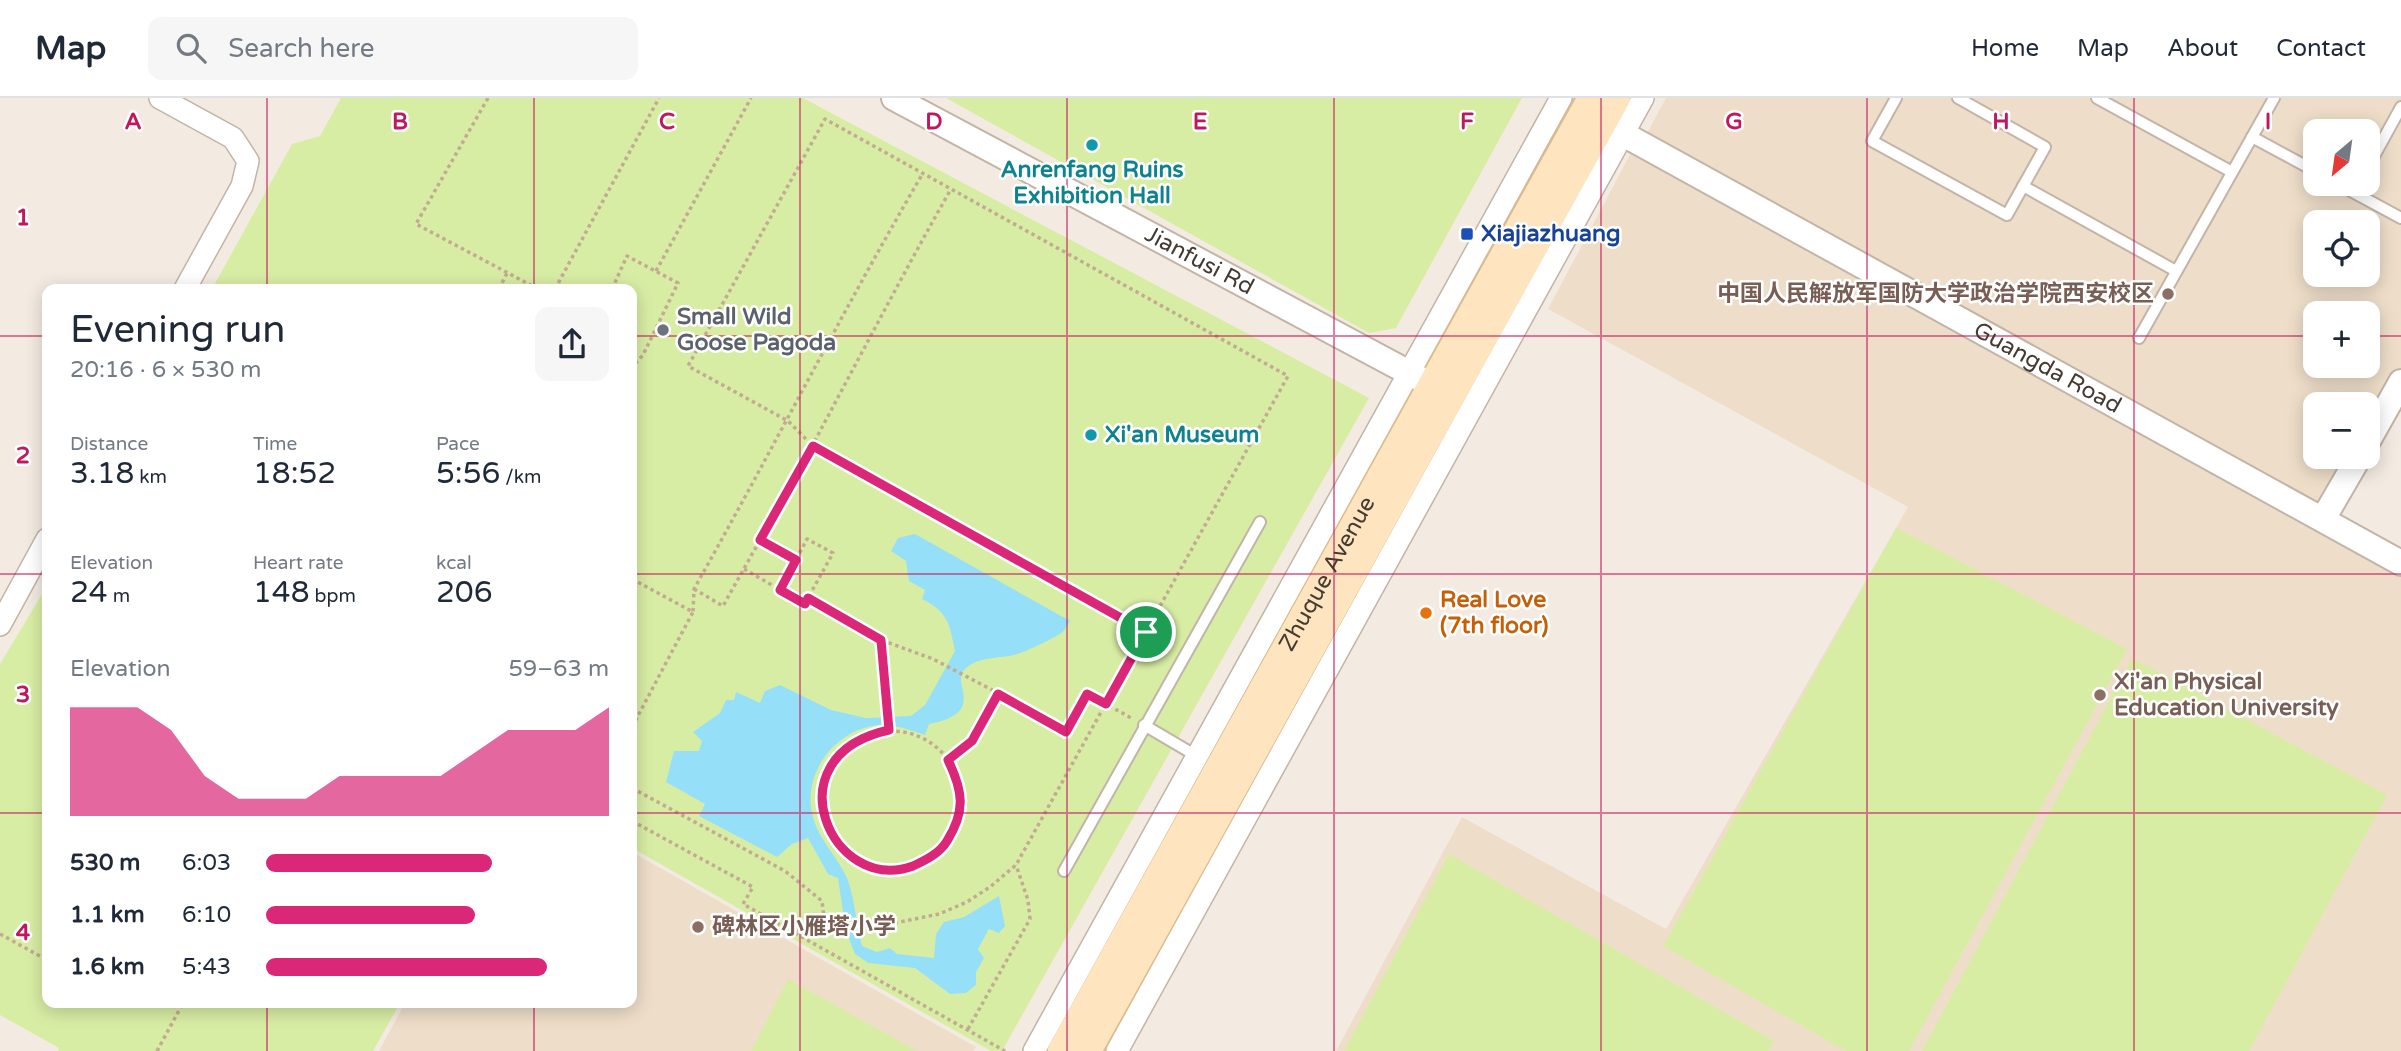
<!DOCTYPE html>
<meta charset="utf-8">
<style>
:root{--surface:#fff;--page:#f6f6f7;--text:#1f2937;--muted:#747a83;--line:#e0e1e3;--accent:#db2777}
body{margin:0;font-family:"Varela Round","Noto Sans SC",sans-serif;background:var(--page);color:var(--text);height:100vh;display:flex;flex-direction:column;font-size:26px;white-space:nowrap}
*{box-sizing:border-box;margin:0}
p{font-size:23px;color:var(--muted)}
.icon{flex:none;width:38px;height:38px;fill:none;stroke:currentColor;stroke-width:2;stroke-linecap:round;stroke-linejoin:round}
.map{position:relative;flex:1;overflow:hidden}
.side{position:absolute;left:42px;top:186px;width:595px;height:724px;display:flex;flex-direction:column;background:var(--surface);border-radius:14px;box-shadow:0 4px 18px #0003}
.side>*{flex:none}
.needle{width:46px;rotate:209deg}
.tools{position:absolute;left:2303px;top:21px;display:grid;gap:14px}
.tools a{display:grid;place-items:center;width:77px;height:77px;border-radius:14px;background:var(--surface);box-shadow:0 4px 18px #0003;font-size:35px}
.pin{position:absolute;display:grid;place-items:center;width:60px;height:60px;color:#fff;margin:-30px;border:4px solid #fff;border-radius:50%;box-shadow:0 2px 7px #0007}
.round{display:grid;place-items:center;flex:none;width:74px;height:74px;border-radius:14px;background:var(--page)}
.overview{display:flex;align-items:center;justify-content:space-between;height:119px;padding:0 28px}
h1{font-size:38px;font-weight:600;line-height:52px}
.metrics{display:grid;grid-template-columns:repeat(3,1fr);gap:10px;height:119px;padding:7px 28px}
.metrics div{display:grid;align-content:center}
.metrics b{font-size:30px;font-weight:600}
.metrics small{font-size:19px;font-weight:400}
.metrics p{font-size:19px}
.chart{height:196px;padding:14px 28px}
.chart p{display:flex;justify-content:space-between}
.chart svg{width:100%;height:126px;margin-top:7px;fill:var(--accent);opacity:.7}
ul{padding:0 28px;list-style:none;font-size:23px}
li{display:grid;grid-template-columns:112px 84px 1fr;align-items:center;height:52px}
li i{height:18px;border-radius:9px;background:var(--accent)}
header{display:flex;align-items:center;gap:42px;box-sizing:border-box;height:98px;padding:0 35px;background:var(--surface);border-bottom:2px solid var(--line)}
header strong{font-size:33px}
nav{display:flex;gap:38px;margin-inline-start:auto;font-size:24px}
.search{width:490px;height:63px;background:var(--page);display:flex;align-items:center;gap:18px;box-sizing:border-box;padding:0 24px;border-radius:14px;color:var(--muted);font-size:26px}
.map>svg:first-child{display:block}
.education{fill:#eedec9;fill-rule:evenodd}
.green{fill:#d8eda4}
.water{fill:#95e0f8}
.lines{fill:none;stroke-linecap:round;stroke-linejoin:round}
.service-casing{stroke:#c2b4a6;stroke-width:14}
.minor-casing{stroke:#c2b4a6;stroke-width:24}
.tertiary-casing{stroke:#c2b4a6;stroke-width:28}
.secondary-casing{stroke:#dbba8d;stroke-width:32}
.path{stroke:#c3aa92;stroke-width:3.5;stroke-dasharray:3.5 3.5;stroke-linecap:butt}
.service{stroke:#fff;stroke-width:10}
.minor{stroke:#fff;stroke-width:21}
.tertiary{stroke:#fff;stroke-width:24}
.secondary{stroke:#ffe5bf;stroke-width:28}
.route-casing{stroke:#fff;stroke-width:14}
.route{stroke:#db2777;stroke-width:9}
.grid{fill:none;stroke:#c2185b;stroke-width:2;stroke-opacity:0.55}
.culture-dot{fill:#0f9aa8;stroke:#fff;stroke-width:2.5}
.transit-dot{fill:#1a4fb4;stroke:#fff;stroke-width:2.5}
.education-dot{fill:#8d6e63;stroke:#fff;stroke-width:2.5}
.worship-dot{fill:#6b7280;stroke:#fff;stroke-width:2.5}
.food-dot{fill:#e8710a;stroke:#fff;stroke-width:2.5}
.labels{text-anchor:middle;dominant-baseline:central;stroke-width:5;stroke-linejoin:round;paint-order:stroke}
.culture-label{font-size:23px;font-weight:bold;fill:#0d838f;stroke:#fff}
.transit-label{font-size:23px;font-weight:bold;fill:#164399;stroke:#fff;text-anchor:start}
.street-label{font-size:23px;fill:#453a31;stroke:#fff}
.education-label{font-size:23px;font-weight:bold;fill:#785e54;stroke:#fff;text-anchor:start}
.worship-label{font-size:23px;font-weight:bold;fill:#5b616d;stroke:#fff;text-anchor:start}
.food-label{font-size:23px;font-weight:bold;fill:#c56008;stroke:#fff;text-anchor:start}
.grid-label{font-size:23px;text-anchor:middle;font-weight:bold;fill:#c2185b;stroke:#fff;stroke-width:5;stroke-linejoin:round;paint-order:stroke}
</style>
<header>
<strong>Map</strong>
<div class="search"><svg class="icon" aria-label="search" viewBox="0 0 24 24"><circle cx="10" cy="10" r="6"/><path d="M15 15l6 6"/></svg>Search here</div>
<nav><a>Home</a><a>Map</a><a>About</a><a>Contact</a></nav>
</header>
<div class="map">
<svg width="2401" height="953" viewBox="0 0 2401 953">
<rect width="100%" height="100%" fill="#f3ebe1"/>
<!-- education -->
<g class="education">
<path d="M1666,0h735v271l-33,60v-25h-53v53h37l-29,51 -677,-373zM2315,33h53v53h-53zM2315,124h53v53h-53zM2315,215h53v53h-53z"/>
<polygon points="1634,49 2401,476 2401,953 1336,953 1462,719 1666,831 1908,409 1548,211"/>
<polygon points="632,754 976,949 973,953 379,953 405,905 632,905"/>
</g>
<!-- green -->
<g class="green">
<polygon points="341,0 803,0 1369,300 1002,953 991,953 632,750 632,191 212,191 292,46 320,38"/>
<polygon points="946,0 1522,0 1396,230 1369,235"/>
<polygon points="1896,430 2127,551 1909,953 1846,953 1663,848"/>
<polygon points="47,488 47,905 400,905 373,953 58,953 59,950 0,917 0,566"/>
<polygon points="2132,560 2387,697 2249,953 1922,953"/>
<polygon points="1449,756 1774,943 1768,953 1344,953"/>
<polygon points="788,881 917,953 751,953"/>
</g>
<!-- water -->
<path class="water" d="M915,436l155,87c-3,4 -5,10 -10,13 -10,6 -38,20 -50,22 -15,2 -35,2 -46,14 -13,14 24,43 -35,54l-4,11c-15,-5 -30,-11 -46,-10 -44,4 -78,49 -66,92 6,23 24,39 34,61 8,20 9,46 15,68l15,6 13,-4 7,6 37,4 2,-24 8,-12 20,-5 35,-21 6,30 -6,7 -10,-4 -11,20 6,9 -8,14v13l-10,8 -16,1 -35,-26 -47,-5 -13,-9 -9,-23 -8,-53 -10,-4 -20,-36 -16,6 -15,13 -78,-41 6,-12 -39,-22 8,-31h25l3,-10 -9,-9 27,-19 6,-13h8l2,-8 24,11 5,-12 15,-6 51,25 35,8 45,-2 14,-11 30,-54c-6,-28 -6,-38 -33,-52l3,-9 -16,-9 -3,-20 -15,-10 7,-13z"/>
<g class="lines">
<defs>
<g id="service">
<polyline points="1896,0 1872,43 2007,117 2045,49 1958,0"/>
<polyline points="2097,0 2232,74"/>
<polyline points="2252,39 2315,73"/>
<polyline points="2368,69 2401,9"/>
<polyline points="2338,86 2401,120"/>
<polyline points="2023,88 2176,173"/>
<polyline points="2139,240 2274,0"/>
<polyline points="1144,627 1200,660"/>
<polyline points="1064,773 1260,424"/>
</g>
<g id="minor">
<polyline points="160,0 233,40 248,63 242,88 185,191"/>
<polyline points="0,527 47,441"/>
<polyline points="1034,953 1561,0"/>
<polyline points="1117,953 1643,0"/>
</g>
<g id="tertiary">
<path id="s1" d="M894,0l538,287"/>
<path id="s2" d="M1585,15l816,450"/>
<polyline points="2368,343 2401,284"/>
<polyline points="2323,421 2359,359"/>
</g>
<g id="secondary">
<path id="s3" d="M1062,953l530,-953"/>
<polyline points="1087,953 1616,0"/>
</g>
</defs>
<!-- service casing -->
<use href="#service" class="service-casing"/>
<!-- minor casing -->
<use href="#minor" class="minor-casing"/>
<!-- tertiary casing -->
<use href="#tertiary" class="tertiary-casing"/>
<!-- secondary casing -->
<use href="#secondary" class="secondary-casing"/>
<!-- path -->
<g class="path">
<polyline points="488,0 416,126 538,191"/>
<polyline points="656,173 751,0"/>
<polyline points="499,191 507,175"/>
<polyline points="555,191 659,0"/>
<polyline points="612,191 627,158 678,185 643,257 632,269"/>
<path d="M796,462l-36,-20c66,-116 125,-235 191,-351"/>
<polyline points="744,471 805,506 808,500"/>
<path d="M632,481l61,33 1,-23c78,-138 149,-279 229,-416"/>
<polyline points="694,491 723,508 760,442"/>
<polyline points="780,492 807,441 833,455 808,500 881,542 933,561 998,595"/>
<polyline points="881,542 889,632"/>
<polyline points="632,629 693,514"/>
<circle cx="892" cy="702" r="69"/>
<polyline points="949,662 972,643 998,595 1066,634 1088,596 1133,621"/>
<polyline points="632,690 785,773 822,803 825,828 809,834 792,831"/>
<polyline points="632,723 753,789 743,806 1005,953"/>
<polyline points="825,828 832,825 895,825 939,816 967,804 990,789 1016,767 1288,278 825,21 688,268 788,323 813,348 1146,534"/>
<polyline points="0,836 47,862"/>
<polyline points="968,931 1030,821 1028,802 1016,767"/>
<polyline points="157,953 183,905"/>
</g>
<!-- service -->
<use href="#service" class="service"/>
<!-- minor -->
<use href="#minor" class="minor"/>
<!-- tertiary -->
<use href="#tertiary" class="tertiary"/>
<!-- secondary -->
<use href="#secondary" class="secondary"/>
</g>
<g class="lines">
<defs>
<path id="route" d="M813,348l333,186 -40,72 -19,-10 -21,38 -68,-38 -26,47 -24,19c15,31 18,51 -1,81 -7,12 -21,19 -34,25 -81,30 -144,-110 -24,-136l-8,-90 -73,-42 -3,6 -25,-14 16,-30 -36,-20z"/>
</defs>
<!-- route casing -->
<use href="#route" class="route-casing"/>
<!-- route -->
<use href="#route" class="route"/>
</g>
<!-- grid -->
<path class="grid" d="M267,0v191M534,0v191M800,0v953M1067,0v953M1334,0v953M1601,0v953M1867,0v953M2134,0v953M0,238h47M632,238h1683M2368,238h33M0,476h47M632,476h1769M0,715h47M632,715h1769M267,905v48M534,905v48"/>
<!-- markers -->
<g class="culture-dot">
<circle cx="1092" cy="47" r="7"/>
<circle cx="1091" cy="337" r="7"/>
</g>
<rect class="transit-dot" x="1460" y="129" width="14" height="14" rx="3.5"/>
<g class="education-dot">
<circle cx="2168" cy="196" r="7"/>
<circle cx="2100" cy="597" r="7"/>
<circle cx="698" cy="829" r="7"/>
</g>
<circle class="worship-dot" cx="663" cy="232" r="7"/>
<circle class="food-dot" cx="1426" cy="515" r="7"/>
<g class="labels">
<!-- culture labels -->
<g class="culture-label">
<text x="1092" y="72">Anrenfang Ruins<tspan x="1092" dy="26">Exhibition Hall</tspan></text>
<text x="1105" y="337" text-anchor="start">Xi'an Museum</text>
</g>
<!-- transit labels -->
<g class="transit-label">
<text x="1481" y="136">Xiajiazhuang</text>
</g>
<!-- street labels -->
<g class="street-label">
<text stroke="none"><textPath href="#s1" startOffset="346">Jianfusi Rd</textPath></text>
<text stroke="none"><textPath href="#s2" startOffset="528">Guangda Road</textPath></text>
<text stroke="none"><textPath href="#s3" startOffset="546">Zhuque Avenue</textPath></text>
</g>
<!-- education labels -->
<g class="education-label">
<text x="2154" y="196" text-anchor="end">中国人民解放军国防大学政治学院西安校区</text>
<text x="2114" y="584">Xi'an Physical<tspan x="2114" dy="26">Education University</tspan></text>
<text x="712" y="829">碑林区小雁塔小学</text>
</g>
<!-- worship labels -->
<g class="worship-label">
<text x="677" y="219">Small Wild<tspan x="677" dy="26">Goose Pagoda</tspan></text>
</g>
<!-- food labels -->
<g class="food-label">
<text x="1440" y="502">Real Love<tspan x="1440" dy="26">(7th floor)</tspan></text>
</g>
</g>
<g class="grid-label">
<text x="133" y="31">A</text>
<text x="400" y="31">B</text>
<text x="667" y="31">C</text>
<text x="934" y="31">D</text>
<text x="1200" y="31">E</text>
<text x="1467" y="31">F</text>
<text x="1734" y="31">G</text>
<text x="2001" y="31">H</text>
<text x="2268" y="31">I</text>
<text x="23" y="127">1</text>
<text x="23" y="365">2</text>
<text x="23" y="604">3</text>
<text x="23" y="842">4</text>
</g>
</svg>
<div class="tools">
<a><svg class="needle" viewBox="-14 -14 28 28"><path d="M0-13l5 13h-10z" fill="#e53935"/><path d="M0 13l5-13h-10z" fill="#747a83"/></svg></a>
<a><svg class="icon" aria-label="locate" viewBox="0 0 24 24"><circle cx="12" cy="12" r="6"/><path d="M12 2v4M12 18v4M2 12h4M18 12h4"/></svg></a>
<a>+</a>
<a>−</a>
</div>
<div class="pin" style="left:1146px;top:534px;background:#1e9e55"><svg class="icon" aria-label="arrive" viewBox="0 0 24 24"><path d="M6 21V4h12l-3 4 3 4H6"/></svg></div>
<section class="side">
<div class="overview"><div><h1>Evening run</h1><p>20:16 · 6 × 530 m</p></div><a class="round"><svg class="icon" aria-label="share" viewBox="0 0 24 24"><path d="M12 15V3M7 8l5-5 5 5M5 13v7h14v-7"/></svg></a></div>
<div class="metrics">
<div><p>Distance</p><b>3.18<small> km</small></b></div>
<div><p>Time</p><b>18:52</b></div>
<div><p>Pace</p><b>5:56<small> /km</small></b></div>
</div>
<div class="metrics">
<div><p>Elevation</p><b>24<small> m</small></b></div>
<div><p>Heart rate</p><b>148<small> bpm</small></b></div>
<div><p>kcal</p><b>206</b></div>
</div>
<div class="chart"><p><span>Elevation</span>59–63 m</p>
<svg viewBox="0 0 160 44" preserveAspectRatio="none"><path d="M0 44V6L10 6L20 6L30 14L40 30L50 38L60 38L70 38L80 30L90 30L100 30L110 30L120 22L130 14L140 14L150 14L160 6V44z"/></svg>
</div>
<ul>
<li><b>530 m</b>6:03<i style="width:66%"></i></li>
<li><b>1.1 km</b>6:10<i style="width:61%"></i></li>
<li><b>1.6 km</b>5:43<i style="width:82%"></i></li>
</ul>
</section>
</div>
